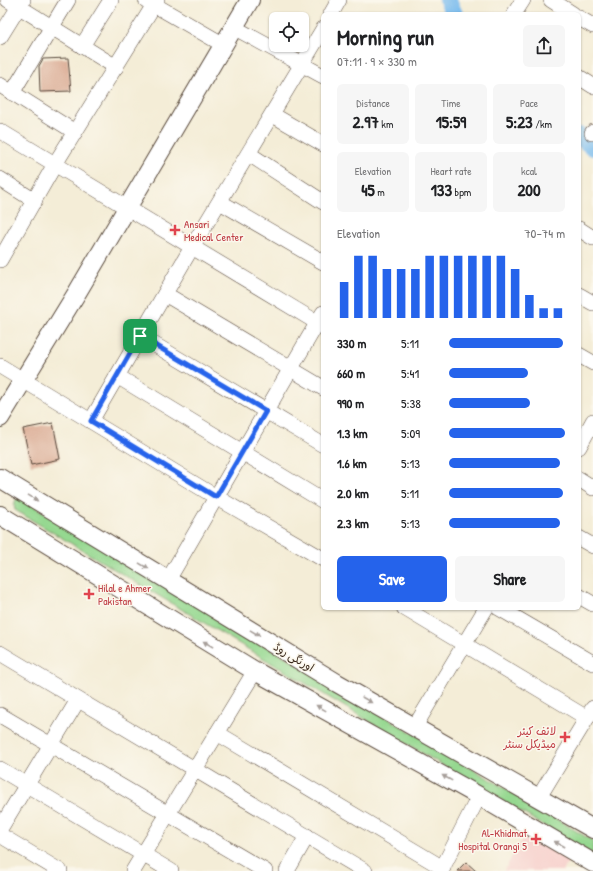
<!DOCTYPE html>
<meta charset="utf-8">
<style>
:root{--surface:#fff;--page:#f6f6f6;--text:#202124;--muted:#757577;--accent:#2563eb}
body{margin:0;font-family:"Patrick Hand","Playpen Sans Arabic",sans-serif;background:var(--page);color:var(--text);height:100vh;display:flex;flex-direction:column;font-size:15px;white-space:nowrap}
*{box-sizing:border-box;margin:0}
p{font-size:13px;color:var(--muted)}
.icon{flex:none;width:22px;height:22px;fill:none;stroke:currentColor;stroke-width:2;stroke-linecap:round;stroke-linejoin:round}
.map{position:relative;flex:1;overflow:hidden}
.side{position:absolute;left:321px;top:12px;width:260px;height:598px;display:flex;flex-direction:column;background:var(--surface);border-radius:6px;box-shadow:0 1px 3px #0004}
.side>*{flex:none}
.buttons{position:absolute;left:269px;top:12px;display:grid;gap:8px}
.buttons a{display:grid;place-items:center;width:40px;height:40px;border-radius:6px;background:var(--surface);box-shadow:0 1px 3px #0004;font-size:20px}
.pin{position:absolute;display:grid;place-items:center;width:34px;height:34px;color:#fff;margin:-17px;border-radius:8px;box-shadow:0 2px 6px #0006}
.round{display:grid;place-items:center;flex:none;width:42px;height:42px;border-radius:6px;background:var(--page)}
.overview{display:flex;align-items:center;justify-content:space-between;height:68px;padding:0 16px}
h1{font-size:22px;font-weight:800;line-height:30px}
.metrics{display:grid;grid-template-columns:repeat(3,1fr);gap:6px;height:68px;padding:4px 16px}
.metrics div{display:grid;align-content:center;border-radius:6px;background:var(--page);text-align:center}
.metrics b{font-size:17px;font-weight:800}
.metrics small{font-size:11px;font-weight:400}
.metrics p{font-size:11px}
.chart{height:112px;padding:8px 16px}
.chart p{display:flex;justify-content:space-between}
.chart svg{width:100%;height:72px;margin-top:4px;stroke:var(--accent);stroke-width:6}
.action{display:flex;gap:8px;margin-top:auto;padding:8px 16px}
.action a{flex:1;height:46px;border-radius:6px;background:var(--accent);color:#fff;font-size:16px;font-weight:800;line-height:46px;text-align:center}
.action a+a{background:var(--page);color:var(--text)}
ul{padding:0 16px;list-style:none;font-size:13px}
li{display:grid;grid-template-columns:64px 48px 1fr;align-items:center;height:30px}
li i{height:10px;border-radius:5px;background:var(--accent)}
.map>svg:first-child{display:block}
.built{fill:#f7d0cc}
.green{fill:#95d890;stroke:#688157}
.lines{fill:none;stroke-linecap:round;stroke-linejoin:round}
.river{stroke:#78bbee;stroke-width:18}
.building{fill:#daaa93}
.minor-casing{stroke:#57473a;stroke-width:16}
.major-casing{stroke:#57473a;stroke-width:20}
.minor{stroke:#fff;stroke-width:15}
.major{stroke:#fff;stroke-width:18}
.oneway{fill:#a79f9a}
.route-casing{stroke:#fff;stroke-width:8}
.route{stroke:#2563eb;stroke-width:5}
.health-dot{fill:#e0444e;stroke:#fbf7ec;stroke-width:1.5}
.labels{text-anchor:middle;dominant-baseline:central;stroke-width:3;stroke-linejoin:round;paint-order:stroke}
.health-label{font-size:11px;fill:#be3a42;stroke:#fbf7ec;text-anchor:start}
.street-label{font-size:11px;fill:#3b2a1e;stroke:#fbf7ec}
</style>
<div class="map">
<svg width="593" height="871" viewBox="0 0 593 871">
<rect width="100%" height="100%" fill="#fbf7ec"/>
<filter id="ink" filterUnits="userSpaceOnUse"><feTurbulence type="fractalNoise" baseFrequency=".025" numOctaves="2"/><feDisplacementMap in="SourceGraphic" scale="8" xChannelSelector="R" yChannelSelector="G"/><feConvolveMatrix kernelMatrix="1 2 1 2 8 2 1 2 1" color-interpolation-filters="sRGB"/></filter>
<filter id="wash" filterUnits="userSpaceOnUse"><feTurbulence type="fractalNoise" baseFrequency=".012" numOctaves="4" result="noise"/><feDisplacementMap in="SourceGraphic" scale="16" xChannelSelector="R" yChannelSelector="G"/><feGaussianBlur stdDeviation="0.9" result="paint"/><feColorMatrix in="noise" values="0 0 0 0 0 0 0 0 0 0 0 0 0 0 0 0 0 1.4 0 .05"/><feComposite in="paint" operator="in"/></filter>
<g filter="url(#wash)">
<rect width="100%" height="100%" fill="#f4edd7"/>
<!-- built -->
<polygon class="built" points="529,826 573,852 563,871 504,871"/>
<!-- green -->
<polygon class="green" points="20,498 593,841 593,855 15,510 14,505 16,499"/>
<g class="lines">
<!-- river -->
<g class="river">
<polyline points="448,0 454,14"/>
<polyline points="579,136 593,147"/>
</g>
</g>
<g id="blocks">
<!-- building -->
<g class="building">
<polygon points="68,58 71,91 40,92 39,66 43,59"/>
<polygon points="53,423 60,459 31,465 23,429"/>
<polygon points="466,862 476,871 457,871"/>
</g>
</g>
</g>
<g filter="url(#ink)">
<use href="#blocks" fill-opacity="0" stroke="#57473a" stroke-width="1"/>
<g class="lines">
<defs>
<g id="minor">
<polyline points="8,0 116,67"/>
<polyline points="146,0 224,45"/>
<polyline points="551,0 573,14"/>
<polyline points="331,14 339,0"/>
<polyline points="514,14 523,0"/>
<polyline points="579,18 593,26"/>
<polyline points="235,28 323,76"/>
<polyline points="0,37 23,0"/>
<polyline points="82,46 111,0"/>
<polyline points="579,77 593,86"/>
<polyline points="0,85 75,132"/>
<polyline points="12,93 68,0"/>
<polyline points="273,115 323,144"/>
<polyline points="0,131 323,326"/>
<polyline points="592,133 593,132"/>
<polyline points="249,154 323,202"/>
<polyline points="0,179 35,201"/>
<polyline points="220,202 323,262"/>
<polyline points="579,229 593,238"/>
<polyline points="0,260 55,164 157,0"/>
<polyline points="165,294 323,388"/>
<polyline points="579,295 593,303"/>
<polyline points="140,336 323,445"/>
<polyline points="579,355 593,363"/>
<polyline points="0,366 216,497 323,559"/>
<polyline points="117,376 323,501"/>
<polyline points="91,421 192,247 323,29"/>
<polyline points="579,447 593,421"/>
<polyline points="579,479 593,488"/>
<polyline points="579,538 593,546"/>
<polyline points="168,580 323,313"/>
<polyline points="579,596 593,604"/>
<polyline points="404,608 587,718"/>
<polyline points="499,608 593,663"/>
<polyline points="0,653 365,871"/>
<polyline points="0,715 265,871"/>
<polyline points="414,728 486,608"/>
<polyline points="217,733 443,868"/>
<polyline points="0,769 171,871"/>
<polyline points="539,797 593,708"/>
<polyline points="0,829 78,700"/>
<polyline points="0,835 60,871"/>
<polyline points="133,871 255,671"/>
<polyline points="287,871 307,836"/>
<polyline points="441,871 479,796"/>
</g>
<g id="major">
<polyline points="0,418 78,291 250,0"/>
<polyline points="0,478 337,683 593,829"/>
<polyline points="0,515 255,671 479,796 593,863"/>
</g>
</defs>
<!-- minor casing -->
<use href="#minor" class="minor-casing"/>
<!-- major casing -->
<use href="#major" class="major-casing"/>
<!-- minor -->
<use href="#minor" class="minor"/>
<!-- major -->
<use href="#major" class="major"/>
</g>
<!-- one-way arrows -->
<defs><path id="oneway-solid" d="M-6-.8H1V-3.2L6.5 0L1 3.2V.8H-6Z"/></defs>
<g class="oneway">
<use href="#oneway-solid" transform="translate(33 498) rotate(32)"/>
<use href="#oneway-solid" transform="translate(144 566) rotate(31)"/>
<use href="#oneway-solid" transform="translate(255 633) rotate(31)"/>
<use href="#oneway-solid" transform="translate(208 644) rotate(-149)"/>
<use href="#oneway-solid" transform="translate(367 700) rotate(30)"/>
<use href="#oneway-solid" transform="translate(321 708) rotate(-151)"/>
<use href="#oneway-solid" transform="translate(447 778) rotate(-151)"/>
<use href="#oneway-solid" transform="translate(559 844) rotate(-150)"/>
</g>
</g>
<g class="lines" filter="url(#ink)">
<defs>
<polygon id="route" points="140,336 266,411 216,497 91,421"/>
</defs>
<!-- route casing -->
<use href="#route" class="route-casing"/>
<!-- route -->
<use href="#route" class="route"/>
</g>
<!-- markers -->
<g class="health-dot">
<path d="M173 224h4v4h4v4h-4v4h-4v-4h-4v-4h4z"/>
<path d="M87 588h4v4h4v4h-4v4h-4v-4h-4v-4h4z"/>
<path d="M563 731h4v4h4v4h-4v4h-4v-4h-4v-4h4z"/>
<path d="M534 833h4v4h4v4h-4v4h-4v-4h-4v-4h4z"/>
</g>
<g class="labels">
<!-- health labels -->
<g class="health-label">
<text x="184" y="224">Ansari<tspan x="184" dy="13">Medical Center</tspan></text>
<text x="98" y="588">Hilal e Ahmer<tspan x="98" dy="13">Pakistan</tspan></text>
<text x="556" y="731" text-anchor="end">لائف کیئر<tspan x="556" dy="13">میڈیکل سنٹر</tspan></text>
<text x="527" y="833" text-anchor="end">Al-Khidmat<tspan x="527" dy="13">Hospital Orangi 5</tspan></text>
</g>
<!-- street labels -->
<g class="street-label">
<text transform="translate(294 657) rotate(31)">اورنگی روڈ</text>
</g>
</g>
</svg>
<div class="buttons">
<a><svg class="icon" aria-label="locate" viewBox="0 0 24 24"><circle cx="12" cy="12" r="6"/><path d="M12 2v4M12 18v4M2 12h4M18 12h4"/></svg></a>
</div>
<div class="pin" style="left:140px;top:336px;background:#1e9e55"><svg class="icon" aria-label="arrive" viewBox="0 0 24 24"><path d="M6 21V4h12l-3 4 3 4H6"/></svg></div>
<section class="side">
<div class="overview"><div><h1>Morning run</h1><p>07:11 · 9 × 330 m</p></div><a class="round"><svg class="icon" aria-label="share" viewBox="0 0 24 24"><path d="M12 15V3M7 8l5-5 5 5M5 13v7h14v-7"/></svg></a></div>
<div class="metrics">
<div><p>Distance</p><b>2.97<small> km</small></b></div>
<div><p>Time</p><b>15:59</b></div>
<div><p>Pace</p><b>5:23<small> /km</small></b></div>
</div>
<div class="metrics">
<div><p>Elevation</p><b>45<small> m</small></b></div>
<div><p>Heart rate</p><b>133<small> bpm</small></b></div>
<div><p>kcal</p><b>200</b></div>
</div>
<div class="chart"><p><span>Elevation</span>70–74 m</p>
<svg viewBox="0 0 160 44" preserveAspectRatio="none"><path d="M5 44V22M15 44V6M25 44V6M35 44V14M45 44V14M55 44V14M65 44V6M75 44V6M85 44V6M95 44V6M105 44V6M115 44V6M125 44V14M135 44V30M145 44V38M155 44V38"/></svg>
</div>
<ul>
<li><b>330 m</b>5:11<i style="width:98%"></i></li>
<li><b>660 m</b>5:41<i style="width:68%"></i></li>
<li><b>990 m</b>5:38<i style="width:70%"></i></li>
<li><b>1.3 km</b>5:09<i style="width:100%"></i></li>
<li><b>1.6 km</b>5:13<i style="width:96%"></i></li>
<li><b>2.0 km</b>5:11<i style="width:98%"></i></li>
<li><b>2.3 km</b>5:13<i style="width:96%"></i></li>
</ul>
<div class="action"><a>Save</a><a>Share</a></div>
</section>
</div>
